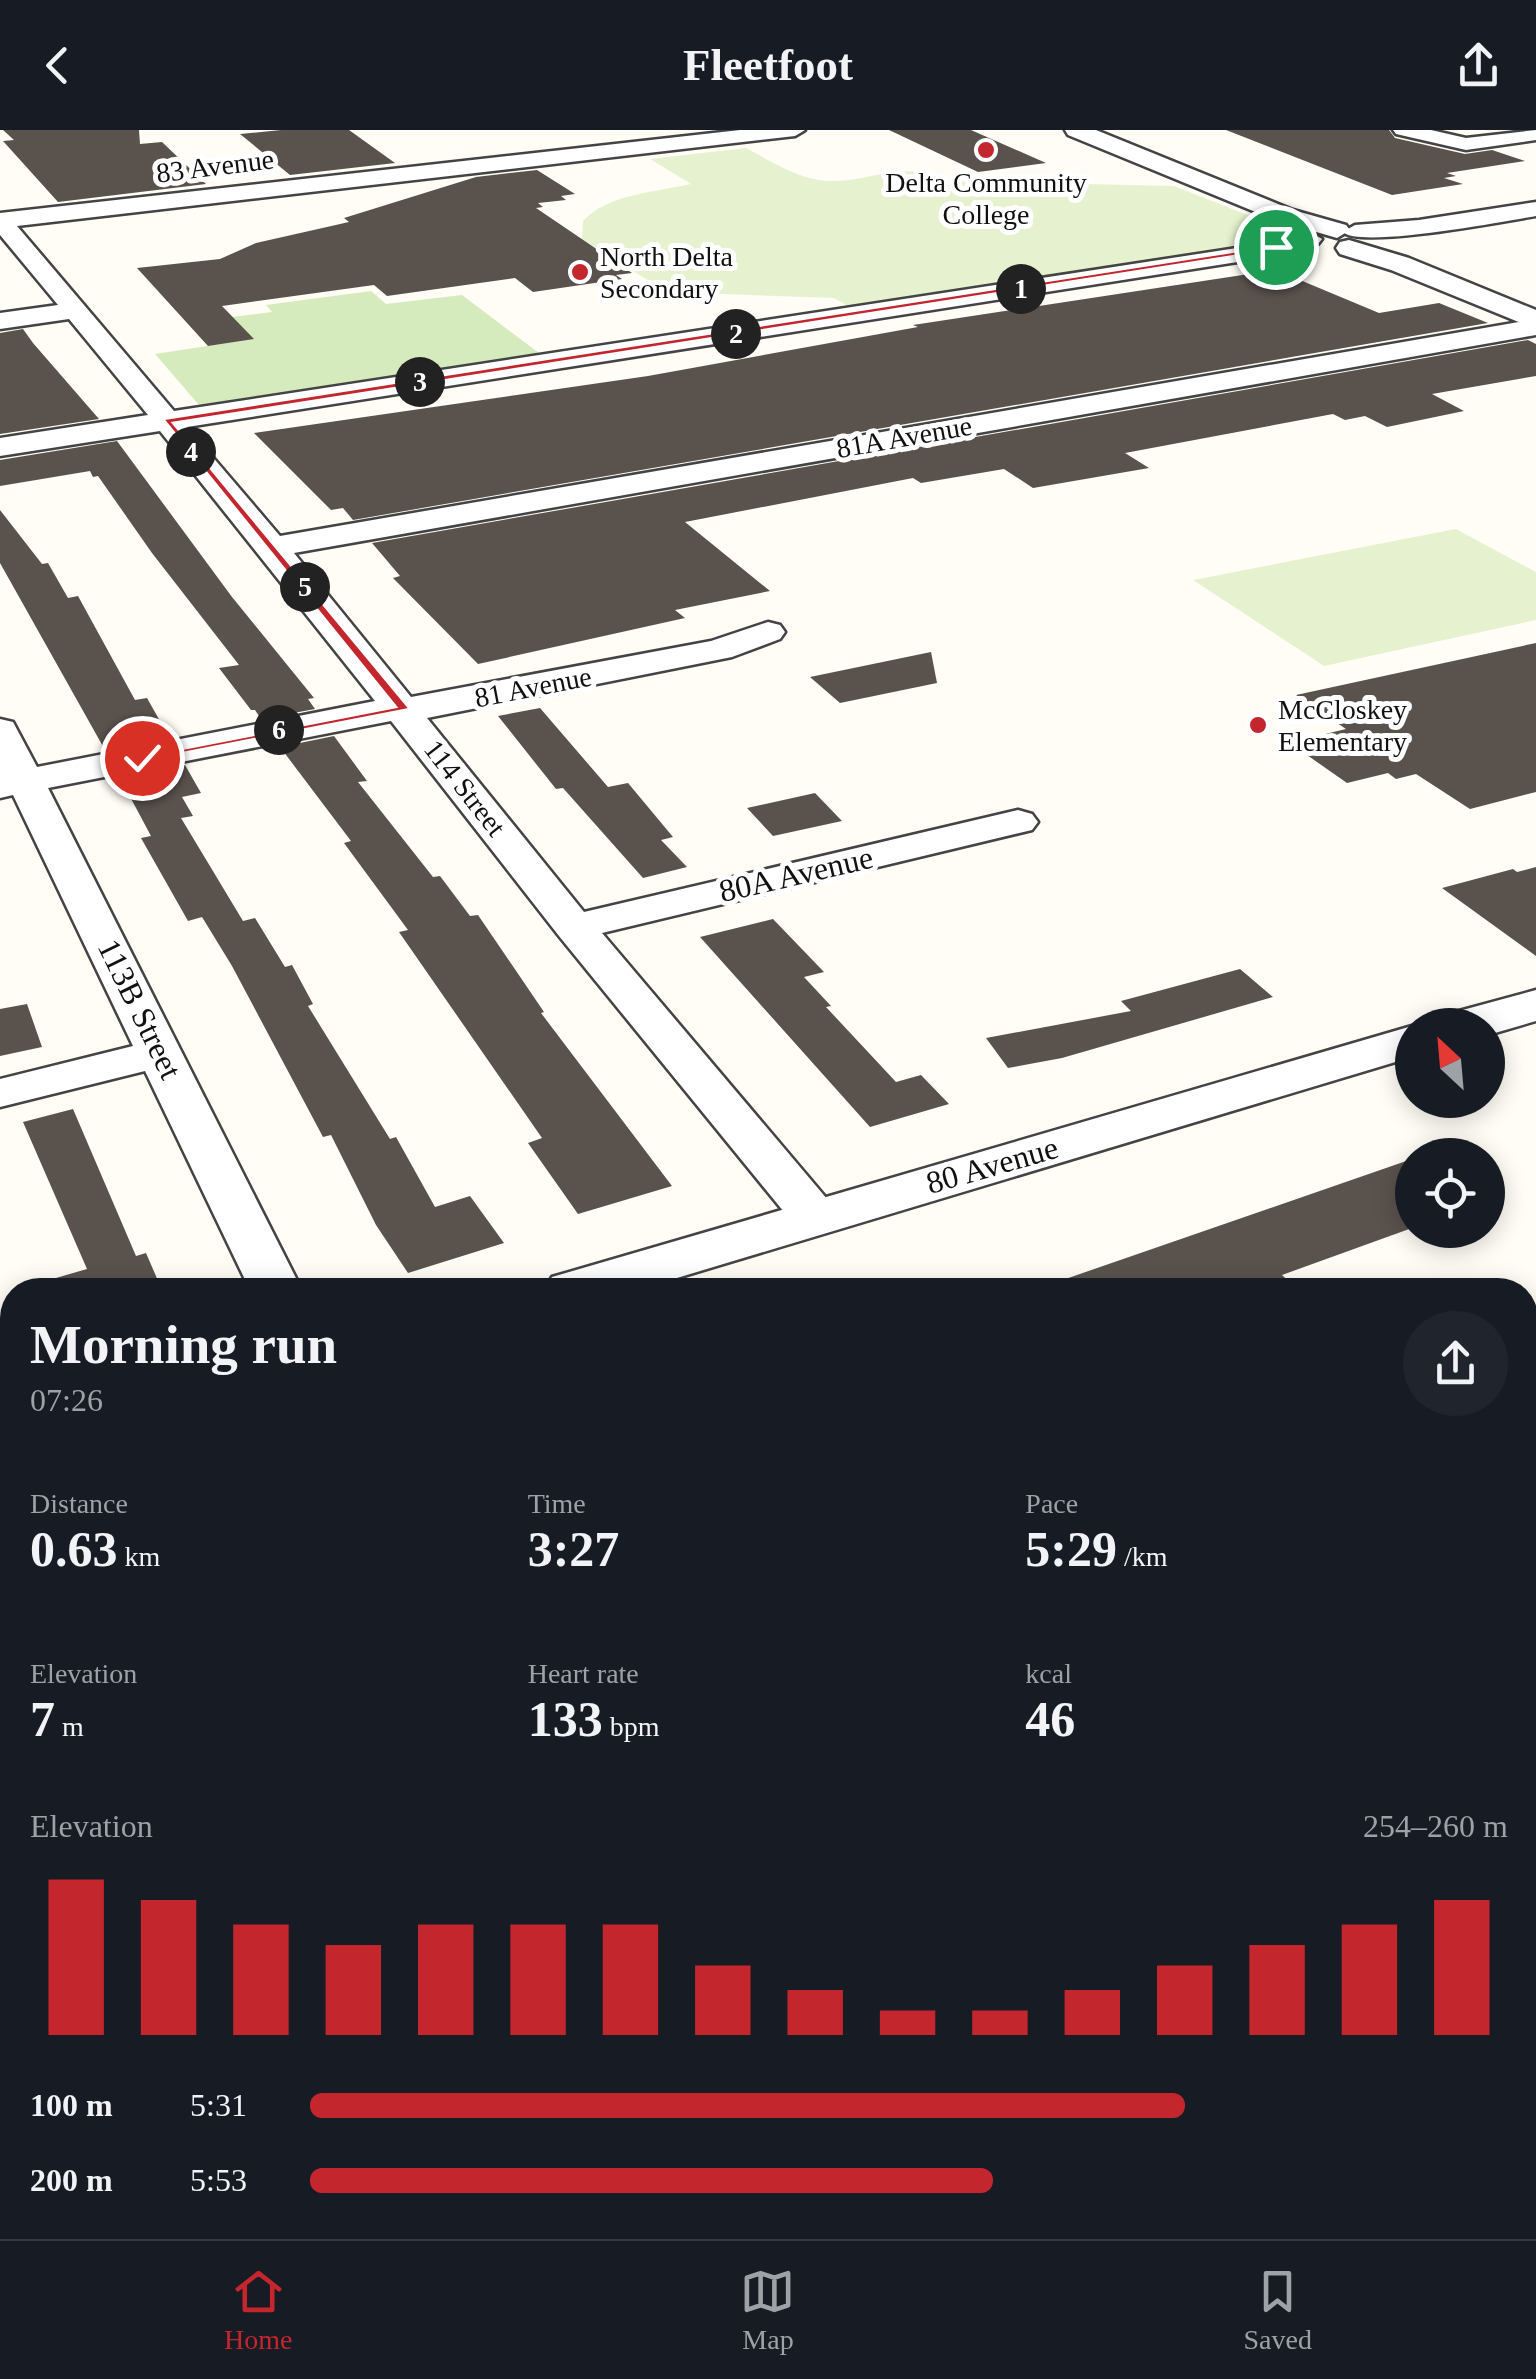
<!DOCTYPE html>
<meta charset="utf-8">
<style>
:root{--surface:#171b24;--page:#20242c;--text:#f1f3f6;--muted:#9ea1a6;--line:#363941;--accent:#c4262e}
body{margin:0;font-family:"Times New Roman",serif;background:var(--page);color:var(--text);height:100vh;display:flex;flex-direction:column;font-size:38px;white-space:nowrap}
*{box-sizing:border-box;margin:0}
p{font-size:32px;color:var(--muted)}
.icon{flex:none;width:55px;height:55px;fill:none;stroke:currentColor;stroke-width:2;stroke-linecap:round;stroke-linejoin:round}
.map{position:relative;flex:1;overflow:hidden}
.side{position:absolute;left:0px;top:1148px;width:1538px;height:962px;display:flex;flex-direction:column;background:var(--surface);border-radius:40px 40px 0 0;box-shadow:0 5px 25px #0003}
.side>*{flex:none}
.needle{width:65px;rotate:334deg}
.fabs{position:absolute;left:1395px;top:878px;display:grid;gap:20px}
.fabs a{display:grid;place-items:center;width:110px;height:110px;border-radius:50%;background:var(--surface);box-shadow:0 5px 25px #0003;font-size:50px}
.pin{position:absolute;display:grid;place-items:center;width:85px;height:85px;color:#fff;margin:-42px;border:5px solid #fff;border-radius:50%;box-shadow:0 2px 10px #0007}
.km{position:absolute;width:50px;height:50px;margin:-25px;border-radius:50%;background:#222;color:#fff;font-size:28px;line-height:50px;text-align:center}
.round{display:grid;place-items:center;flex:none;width:105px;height:105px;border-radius:52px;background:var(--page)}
.headline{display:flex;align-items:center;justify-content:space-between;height:170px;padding:0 30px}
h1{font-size:55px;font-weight:800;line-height:75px}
.stats{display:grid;grid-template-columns:repeat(3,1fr);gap:15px;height:170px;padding:10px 30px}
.stats div{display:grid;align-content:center}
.stats b{font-size:50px;font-weight:800}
.stats small{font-size:28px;font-weight:400}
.stats p{font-size:28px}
.chart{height:280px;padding:20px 30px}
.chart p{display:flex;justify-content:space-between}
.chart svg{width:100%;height:180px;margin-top:10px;stroke:var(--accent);stroke-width:6}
ul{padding:0 30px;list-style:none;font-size:32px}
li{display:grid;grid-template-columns:160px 120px 1fr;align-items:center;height:75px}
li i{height:25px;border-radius:12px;background:var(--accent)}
header{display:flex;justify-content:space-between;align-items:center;height:130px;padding:0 30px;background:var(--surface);font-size:45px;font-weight:800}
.tab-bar{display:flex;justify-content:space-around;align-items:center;height:140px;border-top:2px solid var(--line);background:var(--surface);font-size:28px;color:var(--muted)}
.tab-bar a{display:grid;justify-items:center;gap:5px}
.tab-bar .current{color:var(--accent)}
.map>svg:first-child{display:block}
.green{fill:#d5ebbd}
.pitch{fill:#e6f2cf}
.building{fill:#5a524d}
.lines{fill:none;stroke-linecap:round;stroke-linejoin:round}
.minor-casing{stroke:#444;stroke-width:5}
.tertiary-casing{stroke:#444;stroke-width:5}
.minor{fill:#fff;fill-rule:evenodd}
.tertiary{fill:#fff;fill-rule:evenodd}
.route{fill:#c4262e;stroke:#fff;stroke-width:2.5}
.poi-dot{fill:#c4262e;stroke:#fff;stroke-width:4}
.labels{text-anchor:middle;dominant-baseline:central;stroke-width:10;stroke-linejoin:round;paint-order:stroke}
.far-street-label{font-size:28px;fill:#111;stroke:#fff}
.far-poi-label{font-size:28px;fill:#111;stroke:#fff;text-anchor:start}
.street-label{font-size:32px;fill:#111;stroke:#fff}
</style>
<header><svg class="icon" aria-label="back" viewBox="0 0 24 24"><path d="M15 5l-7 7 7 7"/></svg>Fleetfoot<svg class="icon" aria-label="share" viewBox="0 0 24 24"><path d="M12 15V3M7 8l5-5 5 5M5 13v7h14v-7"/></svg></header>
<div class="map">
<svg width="1536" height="2109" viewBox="0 0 1536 2109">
<rect width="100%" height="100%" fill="#fffdf5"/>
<!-- green -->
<polygon class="green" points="371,161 386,174 462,165 539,223 199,275 155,224 253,209 232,187 272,182 266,175"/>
<!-- pitch -->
<g class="pitch">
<path d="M746,18c25,13 52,31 81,33 46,2 71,-23 117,0l230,5 129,51 -455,69 -14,-8 -167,-6 -85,-53 1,-18c25,-27 73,-29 108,-37l-41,-25z"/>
<polygon points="1456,399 1536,442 1536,490 1324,536 1193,450"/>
</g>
<!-- building -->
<g class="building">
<polygon points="3,0 139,0 140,14 162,12 206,54 58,72 3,11 14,10"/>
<polygon points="281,0 349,0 395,33 290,45 240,4"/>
<polygon points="889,0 971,0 1046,33 978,42"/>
<polygon points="1226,0 1389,0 1395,8 1465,24 1492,20 1525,31 1447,43 1456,46 1444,48 1463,54 1392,65"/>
<polygon points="537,40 575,64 561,66 566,70 538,73 543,77 536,78 632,143 616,145 622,149 533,162 515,148 387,166 374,155 222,176 254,209 208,216 137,138 220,129 256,113 349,92 344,88 476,47"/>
<polygon points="1276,140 1379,183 1439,173 1488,193 353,390 343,378 331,380 254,303 648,246 918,197 913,195"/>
<polygon points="23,199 33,213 99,289 0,304 0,203"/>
<polygon points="1528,210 1536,214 1536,246 1432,264 1464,281 1387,297 1365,286 1345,290 1333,284 1125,323 1149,338 1033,358 1004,339 921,353 913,348 685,392 770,461 675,480 685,488 478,534 393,448 400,446 372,413"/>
<polygon points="117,311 232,467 314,568 308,569 315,579 261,589 255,580 251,580 219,538 239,535 152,423 98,346 93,347 90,341 0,356 0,330"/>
<polygon points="0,380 42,434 48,433 68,468 78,466 135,570 147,568 169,607 105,620 0,433"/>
<polygon points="1536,513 1536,662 1470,679 1416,644 1396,649 1388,643 1347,653 1297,618 1333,610 1325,604 1346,599 1296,565"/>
<polygon points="931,522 937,553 840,573 810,547"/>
<polygon points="540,578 608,657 628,653 673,707 661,710 687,737 643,748 563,658 556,659 498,586"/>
<polygon points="334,606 367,651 358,652 433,747 440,746 470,786 478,785 544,882 541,883 672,1056 578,1084 528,1013 542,1008 399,802 408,800 344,713 351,711 280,617"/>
<polygon points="185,635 201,663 182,667 193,686 181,688 243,791 255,788 285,837 292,835 313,874 308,876 390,1009 396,1007 435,1077 470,1066 504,1113 408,1143 376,1095 331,1005 323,1007 232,836 202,787 188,791 141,708 151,706 120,648"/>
<polygon points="815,663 842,691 773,706 747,678"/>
<polygon points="1536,737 1536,826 1442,758 1513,739 1517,742"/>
<polygon points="773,789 824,842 804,847 831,876 826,877 896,952 921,945 949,974 870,997 700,807"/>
<polygon points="1240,839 1273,867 1062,928 1008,938 986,908 1131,881 1121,871"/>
<polygon points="27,874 42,917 0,926 0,879"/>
<polygon points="73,979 136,1126 146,1123 162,1160 51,1160 49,1150 87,1139 23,992"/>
<polygon points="1412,1029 1412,1098 1282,1145 1298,1160 1052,1160 1051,1154"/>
</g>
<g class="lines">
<defs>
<g id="minor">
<polygon points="740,0 805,0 795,6 17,96 174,281 1263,114 1310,102 1322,109 1318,114 1263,128 187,297 280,406 1536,189 1536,205 294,423 411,567 711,511 768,492 780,495 785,502 780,509 732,527 427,588 584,782 1018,680 1032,684 1038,692 1032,700 602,803 833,1076 840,1087 833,1098 815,1103 797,1098 559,806 391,591 48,658 302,1160 250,1160 145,941 0,977 0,949 133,916 13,665 0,668 0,589 13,592 37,637 375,571 160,301 0,326 0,308 148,285 69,189 0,199 0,183 58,175 0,105 0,83"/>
<polygon points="1393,0 1431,0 1466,8 1536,0 1536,10 1466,20 1396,4"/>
<path d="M1536,72v14c-31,5 -176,33 -193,16l12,-7 64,-5z"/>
<polygon points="1536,1342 1536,1384 1525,1387 1525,1345"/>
<polygon points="0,1506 12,1510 12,1601 0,1597"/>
<polygon points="12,1994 12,2066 0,2071 0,1999"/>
<polygon points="1137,2098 1220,2098 1225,2109 1142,2109"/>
</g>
<g id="tertiary">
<polygon points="1065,0 1096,0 1293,80 1346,95 1350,100 1337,108 1275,90 1068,5"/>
<polygon points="1349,110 1409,128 1536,180 1536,199 1391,140 1340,124 1336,118 1340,112"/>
<polygon points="1536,860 1536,891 1488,905 1488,895 1441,895 1448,884"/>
<polygon points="1412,896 1412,927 637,1160 544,1160 552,1147"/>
<polygon points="12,1304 12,1348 0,1351 0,1307"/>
</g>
</defs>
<!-- minor casing -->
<use href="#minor" class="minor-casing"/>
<!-- tertiary casing -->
<use href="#tertiary" class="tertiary-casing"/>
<!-- minor -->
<use href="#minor" class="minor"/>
<!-- tertiary -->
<use href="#tertiary" class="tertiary"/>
</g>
<!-- route -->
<polygon class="route" points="1276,115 1279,119 173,293 410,579 142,631 135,628 396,577 163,289"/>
<!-- markers -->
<g class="poi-dot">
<circle cx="986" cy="20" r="10"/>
<circle cx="580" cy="142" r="10"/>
<circle cx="1258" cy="595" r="10"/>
</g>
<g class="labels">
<!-- far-street labels -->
<g class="far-street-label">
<text transform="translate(215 36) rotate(-7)">83 Avenue</text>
<text transform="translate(904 307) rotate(-10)">81A Avenue</text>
<text transform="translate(533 557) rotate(-11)">81 Avenue</text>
<text transform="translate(465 658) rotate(52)">114 Street</text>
</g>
<!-- far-poi labels -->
<g class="far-poi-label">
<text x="986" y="52" text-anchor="middle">Delta Community<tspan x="986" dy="32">College</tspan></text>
<text x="600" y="126">North Delta<tspan x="600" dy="32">Secondary</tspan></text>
<text x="1278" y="579">McCloskey<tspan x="1278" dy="32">Elementary</tspan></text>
</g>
<!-- street labels -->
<g class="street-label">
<text transform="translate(796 744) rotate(-13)">80A Avenue</text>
<text transform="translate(140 879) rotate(64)">113B Street</text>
<text transform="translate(992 1035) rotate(-16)">80 Avenue</text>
</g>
</g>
</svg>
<div class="fabs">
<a><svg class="needle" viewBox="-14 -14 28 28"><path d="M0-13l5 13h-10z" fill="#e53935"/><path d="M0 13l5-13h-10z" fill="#9ea1a6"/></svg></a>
<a><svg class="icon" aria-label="locate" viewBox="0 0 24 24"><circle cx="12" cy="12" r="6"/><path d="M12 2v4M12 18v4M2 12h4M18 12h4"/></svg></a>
</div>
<div class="pin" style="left:1276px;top:117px;background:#1e9e55"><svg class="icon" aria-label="arrive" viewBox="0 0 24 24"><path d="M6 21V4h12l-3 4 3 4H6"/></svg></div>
<div class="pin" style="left:142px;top:628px;background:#d93025"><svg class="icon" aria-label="check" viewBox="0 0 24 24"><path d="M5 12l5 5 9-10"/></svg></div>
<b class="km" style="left:1021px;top:159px">1</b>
<b class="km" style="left:736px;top:204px">2</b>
<b class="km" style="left:420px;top:252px">3</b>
<b class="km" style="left:191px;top:322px">4</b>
<b class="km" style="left:305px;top:457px">5</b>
<b class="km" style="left:279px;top:600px">6</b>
<section class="side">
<div class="headline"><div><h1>Morning run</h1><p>07:26</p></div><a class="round"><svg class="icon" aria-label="share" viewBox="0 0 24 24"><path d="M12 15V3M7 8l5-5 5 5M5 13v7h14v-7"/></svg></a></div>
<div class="stats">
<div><p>Distance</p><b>0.63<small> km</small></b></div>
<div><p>Time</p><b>3:27</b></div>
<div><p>Pace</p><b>5:29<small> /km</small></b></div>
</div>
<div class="stats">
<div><p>Elevation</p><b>7<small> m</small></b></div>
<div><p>Heart rate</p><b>133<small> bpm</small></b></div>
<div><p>kcal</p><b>46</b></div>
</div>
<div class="chart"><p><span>Elevation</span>254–260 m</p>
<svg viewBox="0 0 160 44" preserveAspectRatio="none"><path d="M5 44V6M15 44V11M25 44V17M35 44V22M45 44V17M55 44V17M65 44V17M75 44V27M85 44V33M95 44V38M105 44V38M115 44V33M125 44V27M135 44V22M145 44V17M155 44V11"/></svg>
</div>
<ul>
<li><b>100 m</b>5:31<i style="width:73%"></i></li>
<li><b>200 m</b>5:53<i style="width:57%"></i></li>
</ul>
</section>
</div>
<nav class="tab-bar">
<a class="current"><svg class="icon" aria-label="home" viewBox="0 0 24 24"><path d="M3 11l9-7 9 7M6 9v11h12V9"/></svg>Home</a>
<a><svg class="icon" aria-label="map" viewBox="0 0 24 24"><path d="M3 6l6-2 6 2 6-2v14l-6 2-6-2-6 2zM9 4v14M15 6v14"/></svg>Map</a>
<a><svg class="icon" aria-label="saved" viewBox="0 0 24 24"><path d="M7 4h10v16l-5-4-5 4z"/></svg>Saved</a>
</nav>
